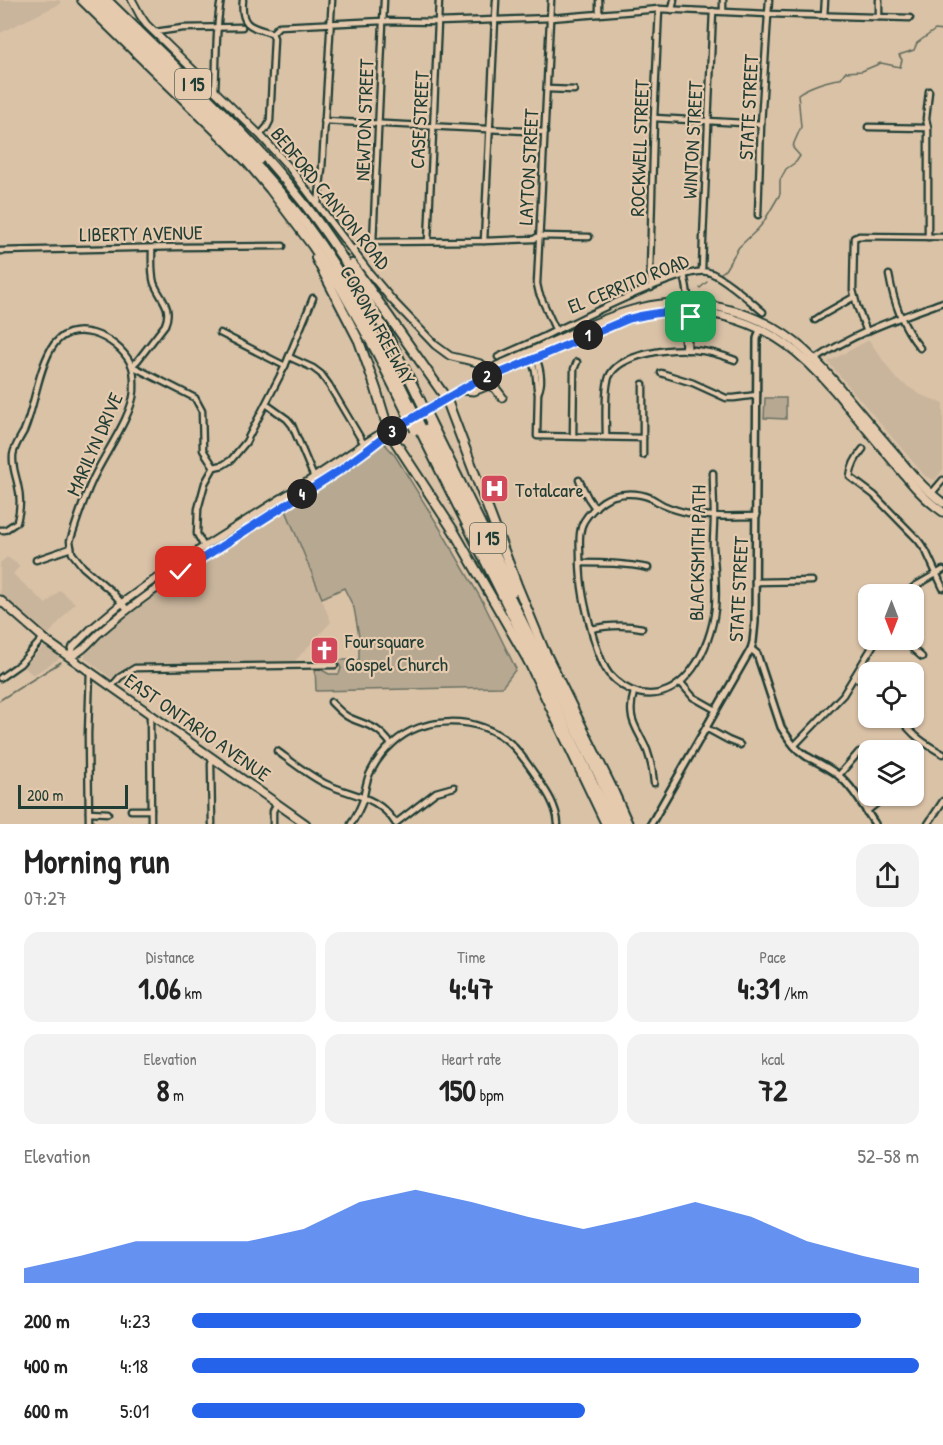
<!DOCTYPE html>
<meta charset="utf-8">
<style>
:root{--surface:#fff;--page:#f2f2f2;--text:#222;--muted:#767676;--accent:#2563eb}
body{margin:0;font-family:"Patrick Hand",sans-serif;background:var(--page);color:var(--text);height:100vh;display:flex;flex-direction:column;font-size:22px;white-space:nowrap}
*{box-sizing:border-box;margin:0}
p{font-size:20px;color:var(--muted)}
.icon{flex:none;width:33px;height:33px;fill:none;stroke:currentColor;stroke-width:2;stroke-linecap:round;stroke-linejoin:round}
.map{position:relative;height:824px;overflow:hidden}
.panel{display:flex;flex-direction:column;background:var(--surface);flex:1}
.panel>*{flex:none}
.needle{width:39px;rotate:180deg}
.buttons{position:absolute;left:858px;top:584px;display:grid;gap:12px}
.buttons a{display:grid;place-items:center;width:66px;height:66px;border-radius:12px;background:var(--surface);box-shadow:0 2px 4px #0004;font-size:30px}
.scale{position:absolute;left:18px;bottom:15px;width:110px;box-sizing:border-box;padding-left:6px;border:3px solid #1f3d34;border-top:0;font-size:16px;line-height:21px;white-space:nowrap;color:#1f3d34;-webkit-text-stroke:4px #e6caae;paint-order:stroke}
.pin{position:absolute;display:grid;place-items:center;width:51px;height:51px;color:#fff;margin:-26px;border-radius:12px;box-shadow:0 3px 9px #0006}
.km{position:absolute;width:30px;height:30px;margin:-15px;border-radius:50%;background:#222;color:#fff;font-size:16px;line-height:30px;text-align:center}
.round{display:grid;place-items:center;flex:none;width:63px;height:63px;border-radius:18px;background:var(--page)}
.summary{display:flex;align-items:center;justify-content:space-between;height:102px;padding:0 24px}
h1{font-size:33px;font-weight:700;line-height:45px}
.stats{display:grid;grid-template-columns:repeat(3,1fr);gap:9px;height:102px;padding:6px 24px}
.stats div{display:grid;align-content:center;border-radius:15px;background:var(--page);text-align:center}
.stats b{font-size:30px;font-weight:700}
.stats small{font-size:16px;font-weight:400}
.stats p{font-size:16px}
.chart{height:168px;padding:12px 24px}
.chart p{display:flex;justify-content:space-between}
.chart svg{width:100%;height:108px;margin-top:6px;fill:var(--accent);opacity:.7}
ul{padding:0 24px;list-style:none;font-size:20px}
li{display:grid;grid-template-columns:96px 72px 1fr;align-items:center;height:45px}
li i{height:15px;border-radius:8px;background:var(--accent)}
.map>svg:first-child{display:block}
.built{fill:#c9b59c}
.green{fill:#b7a892;stroke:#6b7263;stroke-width:1.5}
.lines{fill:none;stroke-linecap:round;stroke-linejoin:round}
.stream{stroke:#5e6a5a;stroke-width:1.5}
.minor-casing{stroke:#1f3d34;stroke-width:9}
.tertiary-casing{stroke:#1f3d34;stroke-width:10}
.secondary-casing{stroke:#1f3d34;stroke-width:10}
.primary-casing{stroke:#1f3d34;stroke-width:11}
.motorway-casing{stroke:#1f3d34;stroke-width:12}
.minor{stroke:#e6caae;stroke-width:4.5}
.tertiary{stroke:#e6caae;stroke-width:5}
.secondary{stroke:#e6caae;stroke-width:6}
.primary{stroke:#e6caae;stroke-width:7}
.motorway{stroke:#e6caae;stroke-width:8}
.motorway-bridge-casing{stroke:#1f3d34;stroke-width:12;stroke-linecap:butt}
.motorway-bridge{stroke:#e6caae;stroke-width:8}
.route-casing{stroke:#fff;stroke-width:12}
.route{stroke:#2563eb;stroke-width:8}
.labels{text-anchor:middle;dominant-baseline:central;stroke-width:4.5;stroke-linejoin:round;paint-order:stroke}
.shield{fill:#e6caae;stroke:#5b6759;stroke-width:1.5}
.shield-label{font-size:18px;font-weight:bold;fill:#1f3d34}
.street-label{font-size:20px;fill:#1f3d34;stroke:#e6caae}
.poi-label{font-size:20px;fill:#1f3d34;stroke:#e6caae;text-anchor:start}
</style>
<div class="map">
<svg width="943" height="824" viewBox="0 0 943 824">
<rect width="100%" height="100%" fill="#dac2a7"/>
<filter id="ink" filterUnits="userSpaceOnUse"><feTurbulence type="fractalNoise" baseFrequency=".0167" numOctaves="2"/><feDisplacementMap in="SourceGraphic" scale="12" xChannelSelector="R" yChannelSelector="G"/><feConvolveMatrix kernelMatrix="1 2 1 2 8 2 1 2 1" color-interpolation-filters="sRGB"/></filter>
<g filter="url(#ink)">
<!-- built -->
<g class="built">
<polygon points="0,0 59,0 62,3 0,33"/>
<polygon points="869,340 896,379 921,395 943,403 943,469 935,480 925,476 828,362"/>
<polygon points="286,510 331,622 294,662 138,665 127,667 111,678 85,658 85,654 108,630 153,596"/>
<polygon points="7,557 20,566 13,574 46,604 60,590 75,603 49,634 0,593 0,563"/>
<polygon points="43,647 47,647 60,658 33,675 24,667"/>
</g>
<!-- green -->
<g class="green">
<polygon points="765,398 786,398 786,419 764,418"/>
<polygon points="383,442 394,454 441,530 483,602 516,669 502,687 316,691 315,666 329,674 339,674 341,668 337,660 359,660 359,636 354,608 344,588 322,598 285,508 318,488 339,468"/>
</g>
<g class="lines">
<!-- stream -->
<g class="stream">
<path d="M720,274l5,-4 14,-23 18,-17 6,-7 17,-29v-14l6,-11 10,-7 4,-6 -7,-8 1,-5 7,-16 -3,-33c10,-7 29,-14 42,-15l5,-7 17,-1 19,-8 19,4 2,-7 -3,-5 15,-5 3,-7 18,-13 8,1"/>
<polyline points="700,288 707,282"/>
<polyline points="0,700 61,662"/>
</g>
<defs>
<g id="minor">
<path d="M243,0c-3,27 9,27 29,33l2,5 -4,83 -3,6 -7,8"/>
<polyline points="551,0 537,284 539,293 556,331"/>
<polyline points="879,0 879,17"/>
<polyline points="672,10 674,0"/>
<polyline points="723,11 723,0"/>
<polyline points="599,14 599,0"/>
<polyline points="824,16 825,0"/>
<polyline points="155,32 183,28 242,27"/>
<polyline points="272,33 279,26 383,21 438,22 551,18 659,9 768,14 910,18"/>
<polyline points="547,89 574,90"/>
<path d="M215,90c2,-30 0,-60 6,-90"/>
<polyline points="654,118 761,124"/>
<polyline points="324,121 545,132"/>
<polyline points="868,127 928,128"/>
<polyline points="318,204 322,169 332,0"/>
<polyline points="758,215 761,124 769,0"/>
<polyline points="928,237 928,128 926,119 929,91"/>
<polyline points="428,241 439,0"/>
<polyline points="484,241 496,0"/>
<polyline points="373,242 384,0"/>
<path d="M152,248c0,10 -1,25 2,35 6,16 19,23 11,42l-27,35 -6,6 63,32 7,13 1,39 11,17"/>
<polyline points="352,250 359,245 373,242 484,241 534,239 539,236 589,237"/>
<polyline points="0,251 177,247 283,246"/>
<polyline points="702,271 703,239 713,11"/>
<path d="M684,275c3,11 5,22 4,33 -1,8 -5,15 -5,23 0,6 2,12 2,19"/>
<path d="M889,275c5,28 13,51 31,73"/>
<polyline points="651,288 650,271 654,118 659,9"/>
<polyline points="687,311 691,317 691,330 688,337 688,350"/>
<polyline points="815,320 824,314 854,297"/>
<polyline points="867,332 857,306 853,290 854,238 859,236 943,237"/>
<polyline points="220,333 285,366"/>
<path d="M535,355c5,12 9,26 3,38"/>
<polyline points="289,357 313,368 321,374 329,385 364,444"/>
<path d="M498,357c20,-9 40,-17 59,-27 26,-12 128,-64 151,-58 15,4 42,29 55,40"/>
<path d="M530,358c3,6 6,12 6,19 1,6 0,10 2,16l-1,43 106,2"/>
<path d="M815,360c38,-27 84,-42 128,-58"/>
<polyline points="661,373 693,383 726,398 734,398 757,395"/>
<polyline points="643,384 643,455"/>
<polyline points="266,404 287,419 292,425 315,480"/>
<polyline points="573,436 574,369 577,362"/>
<path d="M606,437c0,-16 -2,-47 3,-60 10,-24 63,-29 85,-27 14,1 28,5 41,10"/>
<path d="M863,449c-7,8 -12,18 -13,28l24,18 44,45 8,11 17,37"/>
<path d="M713,473c0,15 1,30 1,45 0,9 -1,19 -1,28 2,21 4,42 2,63 -4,37 -30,94 -76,84 -12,-3 -22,-10 -30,-19 -8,-11 -12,-25 -16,-38 -8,-29 -13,-49 -13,-80 0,-11 -2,-25 4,-35 4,-7 13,-16 19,-20 13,-9 34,-9 48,-3 4,2 8,5 12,7 9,4 20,7 30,9 21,4 43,2 64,2"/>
<polyline points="579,480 588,498 595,508"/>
<polyline points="931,494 943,480"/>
<path d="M0,530h5l12,-8c3,-11 4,-24 1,-36 -2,-11 -6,-18 -5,-31 1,-8 7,-17 11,-24 11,-26 13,-57 27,-82 19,-34 66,-13 80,15 4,8 3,18 3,27 -2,26 -31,65 -42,90 -9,19 -15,40 -22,60l2,12 11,14 29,25 15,17"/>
<polyline points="208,554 197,534 198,509 205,483 214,467 223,465 231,460 246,442 285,366 313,298"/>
<polyline points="36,560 71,548"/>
<path d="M580,563c23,0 45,0 68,5"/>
<polyline points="755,582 812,581"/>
<polyline points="905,594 915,586 943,570"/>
<path d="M591,629c18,-4 33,-5 51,-1"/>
<polyline points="900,639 905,642 922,657"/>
<polyline points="854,677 868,685"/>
<polyline points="0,678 20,664 43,638"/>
<polyline points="681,683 693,697 716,710"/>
<polyline points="111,687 120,677 135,668 335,665"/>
<path d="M634,692c-8,28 3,35 13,58 4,11 6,21 7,33"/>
<path d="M331,702c6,6 12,13 19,16 21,9 26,7 41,26"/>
<polyline points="150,715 151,824"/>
<path d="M900,717c11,18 25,27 43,37"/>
<polyline points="706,728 728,740 740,745"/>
<polyline points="794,746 843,695 877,639"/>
<path d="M277,751c15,11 30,23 47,32 29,14 53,11 72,41"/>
<polyline points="839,775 859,752"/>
<polyline points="131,810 151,810"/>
<polyline points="89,812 108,813"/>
<polyline points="866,812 887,795"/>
<polyline points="396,823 436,792 454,787"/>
<polyline points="89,824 88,734 90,671"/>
<polyline points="212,824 211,764 213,759"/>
<polyline points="273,824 273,811 277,803"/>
<path d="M351,824c5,-8 9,-15 12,-24 2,-9 3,-19 7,-27 5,-10 14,-22 22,-29 31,-29 86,-29 118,-1 11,10 19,23 28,36 9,13 19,28 20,45"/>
<polyline points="928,824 943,801"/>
</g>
<g id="tertiary">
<path d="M751,649l6,5 24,73c7,11 14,22 25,29 11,6 22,11 32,19 16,13 26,33 37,49"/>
<polyline points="651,824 751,649 753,642 755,622 757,339 760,329"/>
</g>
<g id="secondary">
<polyline points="132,0 140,15 146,24 260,135 289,167 371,275 392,300 435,345 450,356 479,363 483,365 491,374"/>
<polyline points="70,657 73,647 91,629 122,603 148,584 183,560 310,480 364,444 381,433 389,432"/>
<path d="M70,657c12,-5 19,-14 28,-23 16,-14 33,-27 51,-40 62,-44 128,-83 193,-125 15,-13 33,-23 47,-37"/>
</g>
<g id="primary">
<path d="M491,374l6,-8c27,-11 53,-23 80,-35 20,-9 41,-18 63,-23 53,-13 113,1 155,34 15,12 27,25 39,39 19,23 39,47 59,70 15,19 30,37 50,52"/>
<polyline points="462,390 474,391 489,385 495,388 502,397"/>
<path d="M389,432l82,-48 20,-10 12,-2c26,-12 53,-23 79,-35 20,-8 39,-17 60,-22 52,-12 112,2 154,37 19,16 37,36 53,56 14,17 29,35 43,52 16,19 30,38 51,52"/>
<polyline points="0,600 48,642 306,824"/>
</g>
<g id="motorway">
<polyline points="82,0 220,135 248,163 270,189 312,245 340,287 376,351 405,409"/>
<path d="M90,0c36,35 72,70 108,105 43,43 86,87 121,137 36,52 64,107 92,164"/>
<polyline points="99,0 248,147 259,160"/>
<path d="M107,0c72,71 151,140 211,222 40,55 72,116 102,178"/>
<polyline points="316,258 359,341 376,389 389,432 453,530 529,662"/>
<polyline points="352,264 446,398 517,585 546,655"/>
<polyline points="430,421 514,591"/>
<polyline points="425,425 598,774 620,824"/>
<polyline points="419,428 510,611 613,824"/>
<polyline points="545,652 612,788 628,824"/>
<polyline points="527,658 606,824"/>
</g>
</defs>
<!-- minor casing -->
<use href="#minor" class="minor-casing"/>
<!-- tertiary casing -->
<use href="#tertiary" class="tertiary-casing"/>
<!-- secondary casing -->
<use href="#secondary" class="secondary-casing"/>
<!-- primary casing -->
<use href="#primary" class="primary-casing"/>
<!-- motorway casing -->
<use href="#motorway" class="motorway-casing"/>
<!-- minor -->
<use href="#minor" class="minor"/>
<!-- tertiary -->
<use href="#tertiary" class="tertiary"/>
<!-- secondary -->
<use href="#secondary" class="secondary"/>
<!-- primary -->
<use href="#primary" class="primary"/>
<!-- motorway -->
<use href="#motorway" class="motorway"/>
<defs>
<g id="motorway-bridge">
<polyline points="420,400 430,421"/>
<polyline points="411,406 421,427"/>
<polyline points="405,409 415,430"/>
</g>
</defs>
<!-- motorway-bridge casing -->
<use href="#motorway-bridge" class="motorway-bridge-casing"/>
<!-- motorway-bridge -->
<use href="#motorway-bridge" class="motorway-bridge"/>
</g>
</g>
<g class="lines" filter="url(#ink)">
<defs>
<path id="route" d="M181,572l161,-103c15,-13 33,-23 47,-37l82,-48 20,-10 12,-2 125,-53c19,-5 39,-8 59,-8l4,6"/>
</defs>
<!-- route casing -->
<use href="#route" class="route-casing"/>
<!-- route -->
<use href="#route" class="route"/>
</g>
<!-- icons -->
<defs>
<symbol id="hospital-square" viewBox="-11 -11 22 22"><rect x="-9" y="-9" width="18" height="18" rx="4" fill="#d1495b" stroke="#e6caae"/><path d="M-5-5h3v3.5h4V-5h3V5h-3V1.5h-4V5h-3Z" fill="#fff"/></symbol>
<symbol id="church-square" viewBox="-11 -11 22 22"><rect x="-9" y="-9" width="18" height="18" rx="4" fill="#d1495b" stroke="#e6caae"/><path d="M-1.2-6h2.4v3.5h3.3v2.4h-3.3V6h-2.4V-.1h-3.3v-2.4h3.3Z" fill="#fff"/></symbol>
</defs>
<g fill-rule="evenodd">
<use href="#hospital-square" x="478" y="472" width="33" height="33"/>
<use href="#church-square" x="308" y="634" width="33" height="33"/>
</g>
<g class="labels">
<!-- shield labels -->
<g class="shield">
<rect x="175" y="69" width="36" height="30" rx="4.5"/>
<rect x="470" y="523" width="36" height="30" rx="4.5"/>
</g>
<g class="shield-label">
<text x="193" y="84">I 15</text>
<text x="488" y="538">I 15</text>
</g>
<!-- street labels -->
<g class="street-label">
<text transform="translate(748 107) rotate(-87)">STATE STREET</text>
<text transform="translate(364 120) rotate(-88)">NEWTON STREET</text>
<text transform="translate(419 120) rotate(-87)">CASE STREET</text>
<text transform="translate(692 140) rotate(-87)">WINTON STREET</text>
<text transform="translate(639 148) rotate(-88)">ROCKWELL STREET</text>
<text transform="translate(528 167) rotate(-87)">LAYTON STREET</text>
<text transform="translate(331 198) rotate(51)">BEDFORD CANYON ROAD</text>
<text transform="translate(141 233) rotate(-1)">LIBERTY AVENUE</text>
<text transform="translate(628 283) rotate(-22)">EL CERRITO ROAD</text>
<text transform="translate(378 325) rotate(61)">CORONA FREEWAY</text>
<text transform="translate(94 444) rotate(-66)">MARILYN DRIVE</text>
<text transform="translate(697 553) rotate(-89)">BLACKSMITH PATH</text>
<text transform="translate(738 589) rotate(-87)">STATE STREET</text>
<text transform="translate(198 727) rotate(35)">EAST ONTARIO AVENUE</text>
</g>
<!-- poi labels -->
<g class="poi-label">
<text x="515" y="489">Totalcare</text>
<text x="345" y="640">Foursquare<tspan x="345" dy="23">Gospel Church</tspan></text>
</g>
</g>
</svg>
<div class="buttons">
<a><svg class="needle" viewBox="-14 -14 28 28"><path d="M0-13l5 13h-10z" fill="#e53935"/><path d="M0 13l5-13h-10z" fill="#767676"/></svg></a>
<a><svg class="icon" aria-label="locate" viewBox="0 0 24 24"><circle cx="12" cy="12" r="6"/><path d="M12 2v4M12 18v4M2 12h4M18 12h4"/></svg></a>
<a><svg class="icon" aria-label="layers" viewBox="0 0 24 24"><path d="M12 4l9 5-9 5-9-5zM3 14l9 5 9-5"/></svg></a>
</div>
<div class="scale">200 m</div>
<div class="pin" style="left:691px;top:317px;background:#1e9e55"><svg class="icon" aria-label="arrive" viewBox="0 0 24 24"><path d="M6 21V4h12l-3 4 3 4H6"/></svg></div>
<div class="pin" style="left:181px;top:572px;background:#d93025"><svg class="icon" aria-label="check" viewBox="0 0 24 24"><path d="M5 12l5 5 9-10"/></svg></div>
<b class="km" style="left:588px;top:335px">1</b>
<b class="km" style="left:487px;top:376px">2</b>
<b class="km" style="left:392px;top:431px">3</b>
<b class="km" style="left:302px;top:494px">4</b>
</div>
<section class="panel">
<div class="summary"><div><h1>Morning run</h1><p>07:27</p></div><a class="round"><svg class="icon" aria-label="share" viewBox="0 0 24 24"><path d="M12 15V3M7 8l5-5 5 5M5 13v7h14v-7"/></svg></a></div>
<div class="stats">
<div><p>Distance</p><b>1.06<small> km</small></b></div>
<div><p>Time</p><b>4:47</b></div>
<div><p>Pace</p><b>4:31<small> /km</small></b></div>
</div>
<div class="stats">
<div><p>Elevation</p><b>8<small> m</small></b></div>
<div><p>Heart rate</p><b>150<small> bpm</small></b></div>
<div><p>kcal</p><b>72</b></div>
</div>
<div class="chart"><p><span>Elevation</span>52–58 m</p>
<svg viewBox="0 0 160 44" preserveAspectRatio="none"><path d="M0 44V38L10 33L20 27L30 27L40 27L50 22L60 11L70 6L80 11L90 17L100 22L110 17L120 11L130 17L140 27L150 33L160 38V44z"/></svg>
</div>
<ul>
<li><b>200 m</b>4:23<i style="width:92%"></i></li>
<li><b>400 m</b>4:18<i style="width:100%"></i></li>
<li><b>600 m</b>5:01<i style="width:54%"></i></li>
</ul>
</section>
